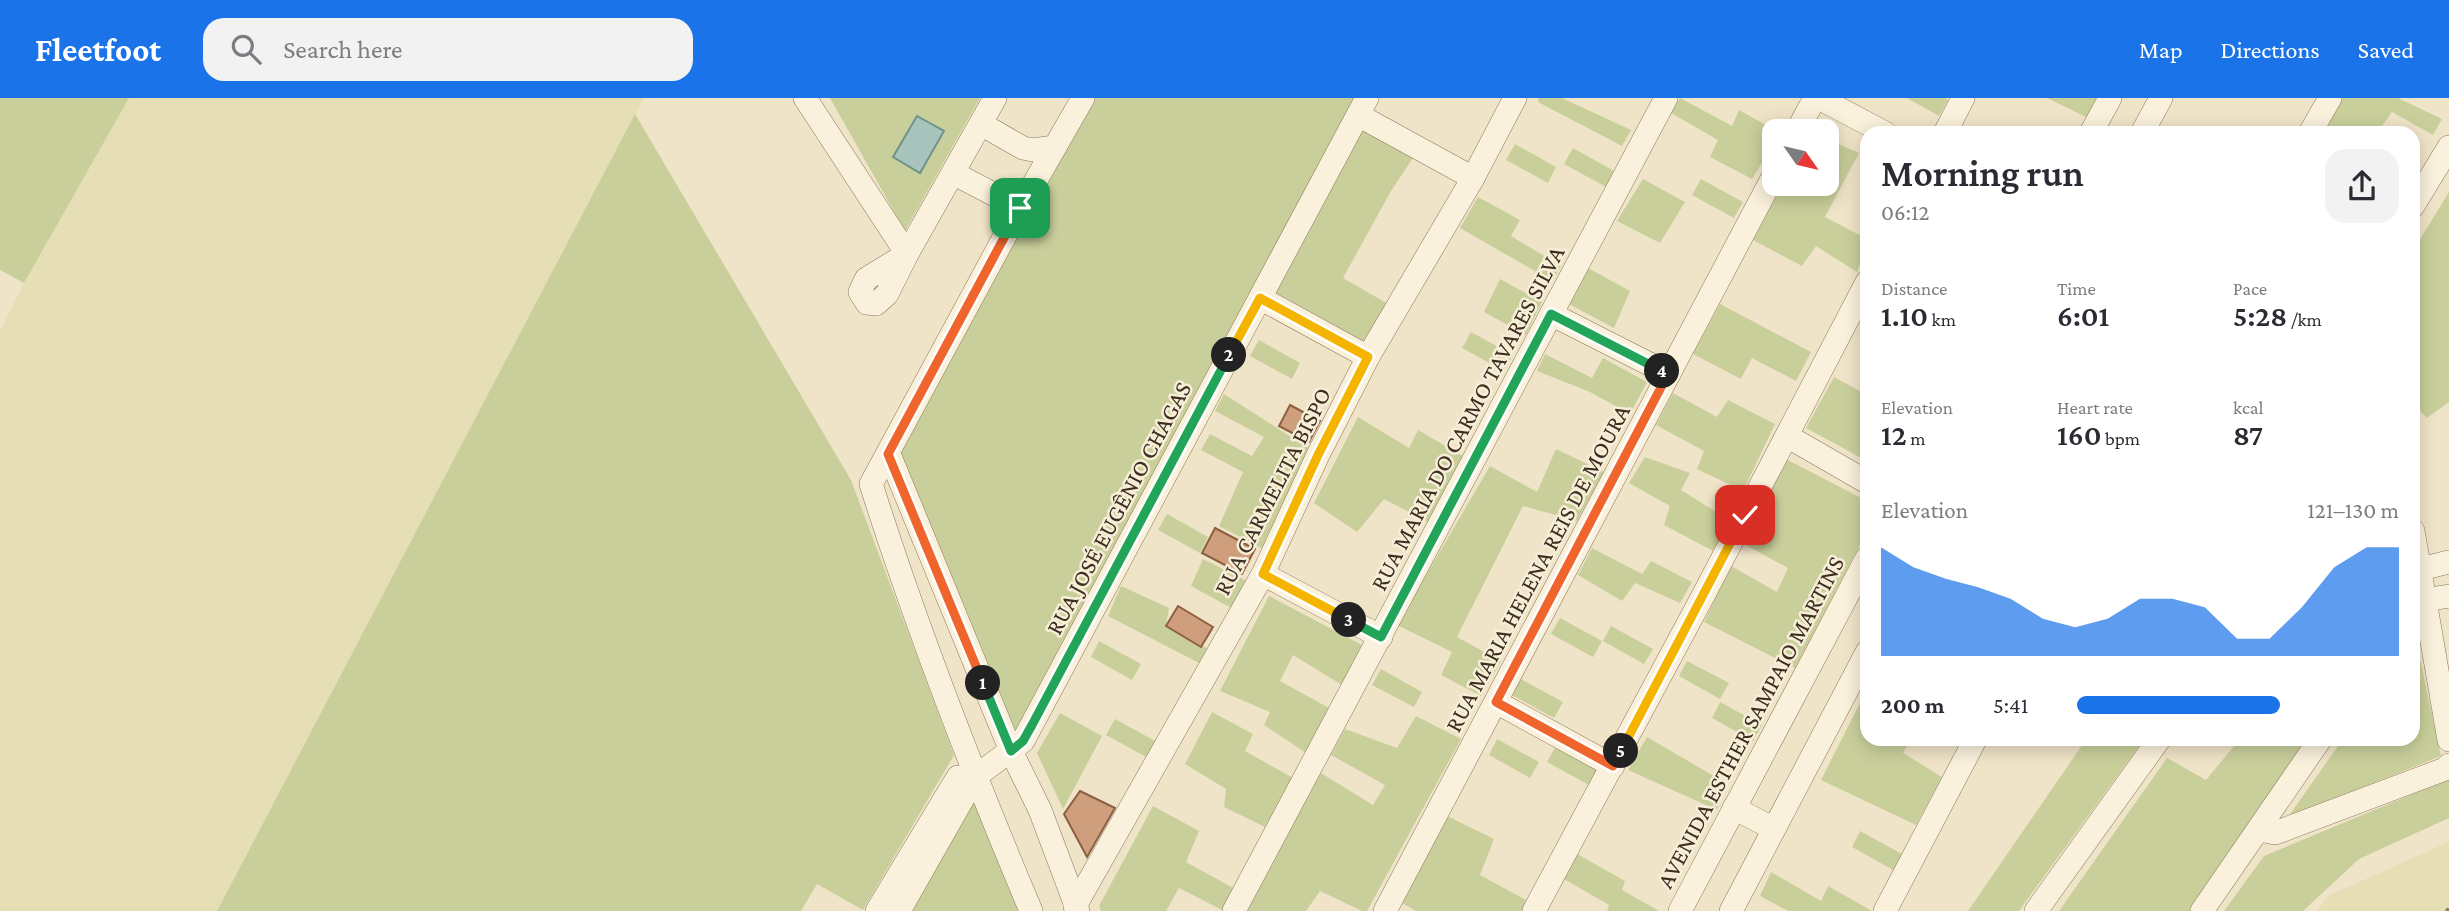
<!DOCTYPE html>
<meta charset="utf-8">
<style>
:root{--surface:#fff;--page:#f2f2f3;--text:#2b2b33;--muted:#7c7c81;--accent:#1a73e8}
body{margin:0;font-family:"Crimson Pro",serif;background:var(--page);color:var(--text);height:100vh;display:flex;flex-direction:column;font-size:26px;white-space:nowrap}
*{box-sizing:border-box;margin:0}
p{font-size:23px;color:var(--muted)}
.icon{flex:none;width:38px;height:38px;fill:none;stroke:currentColor;stroke-width:2;stroke-linecap:round;stroke-linejoin:round}
.map{position:relative;flex:1;overflow:hidden}
.sheet{position:absolute;left:1860px;top:28px;width:560px;height:620px;display:flex;flex-direction:column;background:var(--surface);border-radius:21px;box-shadow:0 4px 18px #0003}
.sheet>*{flex:none}
.needle{width:46px;rotate:124deg}
.tools{position:absolute;left:1762px;top:21px;display:grid;gap:14px}
.tools a{display:grid;place-items:center;width:77px;height:77px;border-radius:14px;background:var(--surface);box-shadow:0 4px 18px #0003;font-size:35px}
.pin{position:absolute;display:grid;place-items:center;width:60px;height:60px;color:#fff;margin:-30px;border-radius:14px;box-shadow:0 4px 10px #0006}
.km{position:absolute;width:35px;height:35px;margin:-18px;border-radius:50%;background:#222;color:#fff;font-size:19px;line-height:35px;text-align:center}
.round{display:grid;place-items:center;flex:none;width:74px;height:74px;border-radius:21px;background:var(--page)}
.overview{display:flex;align-items:center;justify-content:space-between;height:119px;padding:0 21px}
h1{font-size:38px;font-weight:600;line-height:52px}
.metrics{display:grid;grid-template-columns:repeat(3,1fr);gap:10px;height:119px;padding:7px 21px}
.metrics div{display:grid;align-content:center}
.metrics b{font-size:30px;font-weight:600}
.metrics small{font-size:19px;font-weight:400}
.metrics p{font-size:19px}
.chart{height:196px;padding:14px 21px}
.chart p{display:flex;justify-content:space-between}
.chart svg{width:100%;height:126px;margin-top:7px;fill:var(--accent);opacity:.7}
ul{padding:0 21px;list-style:none;font-size:23px}
li{display:grid;grid-template-columns:112px 84px 1fr;align-items:center;height:52px}
li i{height:18px;border-radius:9px;background:var(--accent)}
header{display:flex;align-items:center;gap:42px;box-sizing:border-box;height:98px;padding:0 35px;background:var(--accent);color:#fff}
header strong{font-size:33px}
nav{display:flex;gap:38px;margin-inline-start:auto;font-size:24px}
.search{width:490px;height:63px;background:var(--page);display:flex;align-items:center;gap:18px;box-sizing:border-box;padding:0 24px;border-radius:21px;color:var(--muted);font-size:26px}
.map>svg:first-child{display:block}
.farmland{fill:#e6deb5}
.green{fill:#c9cf9b}
.water{fill:#a9c4bc;stroke:#6f938a;stroke-width:2}
.building{fill:#cf9f7d;stroke:#8d5f41;stroke-width:2}
.lines{fill:none;stroke-linecap:round;stroke-linejoin:round}
.minor-casing{stroke:#8d765c;stroke-width:24}
.path{stroke:#8d765c;stroke-width:3.5;stroke-dasharray:5 3.5;stroke-linecap:butt}
.minor{stroke:#faf1dc;stroke-width:23}
.split-1-casing{stroke:#fff;stroke-width:14}
.split-2-casing{stroke:#fff;stroke-width:14}
.split-3-casing{stroke:#fff;stroke-width:14}
.split-4-casing{stroke:#fff;stroke-width:14}
.split-5-casing{stroke:#fff;stroke-width:14}
.split-6-casing{stroke:#fff;stroke-width:14}
.split-1{stroke:#f0652b;stroke-width:9}
.split-2{stroke:#22a559;stroke-width:9}
.split-3{stroke:#f5b400;stroke-width:9}
.split-4{stroke:#22a559;stroke-width:9}
.split-5{stroke:#f0652b;stroke-width:9}
.split-6{stroke:#f5b400;stroke-width:9}
.labels{text-anchor:middle;dominant-baseline:central;stroke-width:5;stroke-linejoin:round;paint-order:stroke}
.street-label{font-size:24px;fill:#3d2e20;stroke:#f7eed8}
</style>
<header>
<strong>Fleetfoot</strong>
<div class="search"><svg class="icon" aria-label="search" viewBox="0 0 24 24"><circle cx="10" cy="10" r="6"/><path d="M15 15l6 6"/></svg>Search here</div>
<nav><a>Map</a><a>Directions</a><a>Saved</a></nav>
</header>
<div class="map">
<svg width="2449" height="813" viewBox="0 0 2449 813">
<rect width="100%" height="100%" fill="#f0e4c8"/>
<!-- farmland -->
<g class="farmland">
<polygon points="129,0 644,0 217,813 0,813 0,233 24,185"/>
<polygon points="2449,744 2449,813 2317,813 2328,798"/>
</g>
<!-- green -->
<g class="green">
<polygon points="0,0 129,0 24,185 0,172"/>
<polygon points="830,0 980,0 905,133"/>
<polygon points="1083,0 1367,0 1363,29 1413,60 1391,93 1343,180 1390,207 1368,259 1261,201 1011,653 889,356"/>
<polygon points="1539,0 1562,0 1631,32 1622,48 1538,4"/>
<polygon points="1680,0 1732,28 1739,12 1777,33 1774,33 1774,45 1752,81 1710,59 1718,42 1671,15"/>
<polygon points="1907,0 1945,0 1948,2 1939,18"/>
<polygon points="2047,0 2097,0 2088,20"/>
<polygon points="2339,0 2398,0 2442,21 2433,37 2392,14 2377,35 2319,35"/>
<polygon points="635,16 851,382 954,657 863,812 817,786 801,813 217,813"/>
<polygon points="1827,41 1859,55 1825,119 1867,141 1867,147 1857,174 1816,148 1802,168 1753,142 1782,86 1827,86"/>
<polygon points="1515,46 1556,69 1548,85 1506,62"/>
<polygon points="1573,50 1614,73 1606,89 1564,66"/>
<polygon points="1643,81 1685,104 1660,145 1617,123"/>
<polygon points="1701,81 1743,104 1734,120 1692,97"/>
<polygon points="2449,94 2449,304 2427,320 2413,305 2413,153"/>
<polygon points="1478,99 1520,122 1511,138 1561,168 1552,183 1460,130"/>
<polygon points="1588,170 1630,193 1614,230 1569,206"/>
<polygon points="1500,181 1542,204 1526,237 1484,214"/>
<polygon points="1720,206 1811,254 1796,283 1752,260 1741,281 1693,256"/>
<polygon points="1471,234 1513,257 1504,273 1462,250"/>
<polygon points="1259,242 1300,265 1292,281 1250,258"/>
<polygon points="1545,256 1592,280 1603,260 1647,284 1630,316 1590,294 1537,273"/>
<polygon points="1834,279 1867,297 1867,363 1806,330"/>
<polygon points="1673,295 1717,319 1728,302 1775,326 1743,393 1697,371 1704,353 1656,327"/>
<polygon points="1224,296 1313,353 1265,452 1219,428 1243,374 1201,352 1210,336 1252,358 1264,339 1215,313"/>
<polygon points="1358,319 1409,350 1418,332 1463,358 1428,424 1384,401 1357,434 1314,405"/>
<polygon points="1556,351 1604,374 1577,423 1523,408 1457,539 1501,563 1481,598 1441,577 1452,554 1397,527 1490,368 1537,394"/>
<polygon points="1645,359 1690,375 1681,392 1726,420 1715,454 1664,427 1670,408 1629,385"/>
<polygon points="1784,360 1867,403 1867,434 1795,570 1704,524 1731,468 1777,494 1788,470 1742,445"/>
<polygon points="1167,416 1208,439 1200,455 1158,432"/>
<polygon points="1592,450 1642,476 1651,463 1692,484 1680,505 1635,485 1622,503 1578,477"/>
<polygon points="1203,461 1249,484 1233,511 1191,488"/>
<polygon points="1121,488 1169,510 1166,527 1207,550 1199,565 1108,518"/>
<polygon points="1269,498 1362,547 1342,587 1293,557 1280,583 1329,610 1306,655 1264,627 1270,614 1220,593"/>
<polygon points="1560,520 1602,543 1593,559 1551,536"/>
<polygon points="1611,528 1653,551 1644,566 1603,543"/>
<polygon points="2415,538 2441,658 2288,719 2343,641 2413,640 2413,541"/>
<polygon points="1099,543 1141,566 1132,582 1091,559"/>
<polygon points="1687,563 1729,585 1720,601 1679,578"/>
<polygon points="1381,571 1422,594 1414,609 1372,587"/>
<polygon points="1521,581 1563,604 1554,620 1512,597"/>
<polygon points="1867,591 1867,640 1911,641 1903,655 1942,679 1916,727 1821,682"/>
<polygon points="1720,604 1762,627 1753,643 1712,620"/>
<polygon points="1212,614 1253,636 1245,653 1293,680 1265,729 1224,709 1226,691 1185,666"/>
<polygon points="1060,615 1102,638 1063,711 1037,655"/>
<polygon points="1416,618 1461,641 1367,813 1362,813 1320,793 1306,813 1245,813 1321,675 1373,707 1385,687 1331,657 1345,631 1397,650"/>
<polygon points="1115,621 1157,644 1148,660 1106,637"/>
<polygon points="1647,639 1726,685 1717,712 1628,672"/>
<polygon points="2087,640 2144,641 2019,813 1968,813"/>
<polygon points="1497,641 1539,664 1530,680 1489,657"/>
<polygon points="2240,641 2309,641 2191,813 2059,813 2167,660 2206,682"/>
<polygon points="1556,648 1598,671 1589,687 1547,664"/>
<polygon points="975,679 1032,813 899,813"/>
<polygon points="2449,681 2449,720 2359,761 2303,813 2224,813 2264,758"/>
<polygon points="1153,708 1199,733 1186,764 1237,792 1224,813 1179,790 1166,813 1101,813 1099,808"/>
<polygon points="1445,717 1494,741 1480,777 1528,803 1522,813 1416,813 1402,805"/>
<polygon points="1860,733 1902,756 1893,772 1852,749"/>
<polygon points="1577,756 1625,783 1622,792 1659,813 1607,813 1609,807 1564,781"/>
<polygon points="1771,774 1821,803 1828,788 1872,813 1788,813 1760,798"/>
</g>
<!-- water -->
<polygon class="water" points="917,18 944,33 920,75 893,59"/>
<!-- building -->
<g class="building">
<polygon points="1290,307 1320,323 1309,344 1279,328"/>
<polygon points="1215,430 1255,451 1242,476 1202,455"/>
<polygon points="1178,508 1213,529 1201,549 1166,528"/>
<polygon points="1080,693 1115,710 1087,759 1064,716"/>
</g>
<g class="lines">
<defs>
<g id="minor">
<polyline points="805,0 907,156"/>
<polyline points="1819,0 1885,35"/>
<polyline points="1358,17 1473,80"/>
<polyline points="981,26 1023,50 1033,52 1055,49"/>
<polyline points="1797,33 1815,0"/>
<polyline points="1945,35 1963,0"/>
<polyline points="2091,35 2110,0"/>
<polyline points="2142,35 2161,0"/>
<polyline points="2310,35 2330,0"/>
<polyline points="953,75 1020,110"/>
<polyline points="2413,108 2449,49"/>
<polyline points="907,156 866,181 860,194 867,205 876,206 887,196 907,156 995,0"/>
<polyline points="1260,200 1368,259"/>
<polyline points="1551,216 1669,276"/>
<polyline points="1787,338 1867,384"/>
<polyline points="889,356 1011,653 1040,712 1078,813"/>
<polyline points="2413,433 2449,642"/>
<polyline points="2413,473 2449,464"/>
<polyline points="1263,476 1381,539"/>
<polyline points="2413,507 2424,502 2449,498"/>
<polyline points="1496,604 1613,668"/>
<polyline points="1734,710 1774,731"/>
<polyline points="2259,732 2275,735 2445,671 2449,667"/>
<polyline points="1075,808 1263,476 1318,357 1368,259 1473,80 1515,0"/>
<polyline points="877,813 958,679"/>
<polyline points="899,813 975,679 1023,643 1367,0"/>
<path d="M1031,813c-59,-140 -114,-282 -160,-427l149,-276 63,-110"/>
<polyline points="1234,813 1666,0"/>
<polyline points="1385,813 1774,77"/>
<polyline points="1534,813 1704,496 1867,184"/>
<polyline points="1680,813 1867,460"/>
<polyline points="1731,813 1867,554"/>
<polyline points="1885,813 1976,640"/>
<polyline points="2036,813 2160,640"/>
<polyline points="2202,813 2321,640"/>
</g>
</defs>
<!-- minor casing -->
<use href="#minor" class="minor-casing"/>
<!-- path -->
<polyline class="path" points="2446,813 2449,811"/>
<!-- minor -->
<use href="#minor" class="minor"/>
</g>
<g class="lines">
<defs>
<polyline id="split-1" points="983,585 888,356 1020,110"/>
<polyline id="split-2" points="983,585 1011,653 1023,643 1032,627 1229,257"/>
<polyline id="split-3" points="1229,257 1260,200 1368,259 1318,357 1263,476 1349,522"/>
<polyline id="split-4" points="1349,522 1381,539 1551,216 1662,273"/>
<polyline id="split-5" points="1621,653 1613,668 1496,604 1668,276 1662,273"/>
<polyline id="split-6" points="1621,653 1745,417"/>
</defs>
<!-- split-1 casing -->
<use href="#split-1" class="split-1-casing"/>
<!-- split-2 casing -->
<use href="#split-2" class="split-2-casing"/>
<!-- split-3 casing -->
<use href="#split-3" class="split-3-casing"/>
<!-- split-4 casing -->
<use href="#split-4" class="split-4-casing"/>
<!-- split-5 casing -->
<use href="#split-5" class="split-5-casing"/>
<!-- split-6 casing -->
<use href="#split-6" class="split-6-casing"/>
<!-- split-1 -->
<use href="#split-1" class="split-1"/>
<!-- split-2 -->
<use href="#split-2" class="split-2"/>
<!-- split-3 -->
<use href="#split-3" class="split-3"/>
<!-- split-4 -->
<use href="#split-4" class="split-4"/>
<!-- split-5 -->
<use href="#split-5" class="split-5"/>
<!-- split-6 -->
<use href="#split-6" class="split-6"/>
</g>
<g class="labels">
<!-- street labels -->
<g class="street-label">
<text transform="translate(1467 320) rotate(-62)">RUA MARIA DO CARMO TAVARES SILVA</text>
<text transform="translate(1272 393) rotate(-63)">RUA CARMELITA BISPO</text>
<text transform="translate(1118 410) rotate(-62)">RUA JOSÉ EUGÊNIO CHAGAS</text>
<text transform="translate(1537 470) rotate(-62)">RUA MARIA HELENA REIS DE MOURA</text>
<text transform="translate(1750 624) rotate(-62)">AVENIDA ESTHER SAMPAIO MARTINS</text>
</g>
</g>
</svg>
<div class="tools">
<a><svg class="needle" viewBox="-14 -14 28 28"><path d="M0-13l5 13h-10z" fill="#e53935"/><path d="M0 13l5-13h-10z" fill="#7c7c81"/></svg></a>
</div>
<div class="pin" style="left:1020px;top:110px;background:#1e9e55"><svg class="icon" aria-label="arrive" viewBox="0 0 24 24"><path d="M6 21V4h12l-3 4 3 4H6"/></svg></div>
<div class="pin" style="left:1745px;top:417px;background:#d93025"><svg class="icon" aria-label="check" viewBox="0 0 24 24"><path d="M5 12l5 5 9-10"/></svg></div>
<b class="km" style="left:983px;top:585px">1</b>
<b class="km" style="left:1229px;top:257px">2</b>
<b class="km" style="left:1349px;top:522px">3</b>
<b class="km" style="left:1662px;top:273px">4</b>
<b class="km" style="left:1621px;top:653px">5</b>
<section class="sheet">
<div class="overview"><div><h1>Morning run</h1><p>06:12</p></div><a class="round"><svg class="icon" aria-label="share" viewBox="0 0 24 24"><path d="M12 15V3M7 8l5-5 5 5M5 13v7h14v-7"/></svg></a></div>
<div class="metrics">
<div><p>Distance</p><b>1.10<small> km</small></b></div>
<div><p>Time</p><b>6:01</b></div>
<div><p>Pace</p><b>5:28<small> /km</small></b></div>
</div>
<div class="metrics">
<div><p>Elevation</p><b>12<small> m</small></b></div>
<div><p>Heart rate</p><b>160<small> bpm</small></b></div>
<div><p>kcal</p><b>87</b></div>
</div>
<div class="chart"><p><span>Elevation</span>121–130 m</p>
<svg viewBox="0 0 160 44" preserveAspectRatio="none"><path d="M0 44V6L10 13L20 17L30 20L40 24L50 31L60 34L70 31L80 24L90 24L100 27L110 38L120 38L130 27L140 13L150 6L160 6V44z"/></svg>
</div>
<ul>
<li><b>200 m</b>5:41<i style="width:63%"></i></li>
</ul>
</section>
</div>
